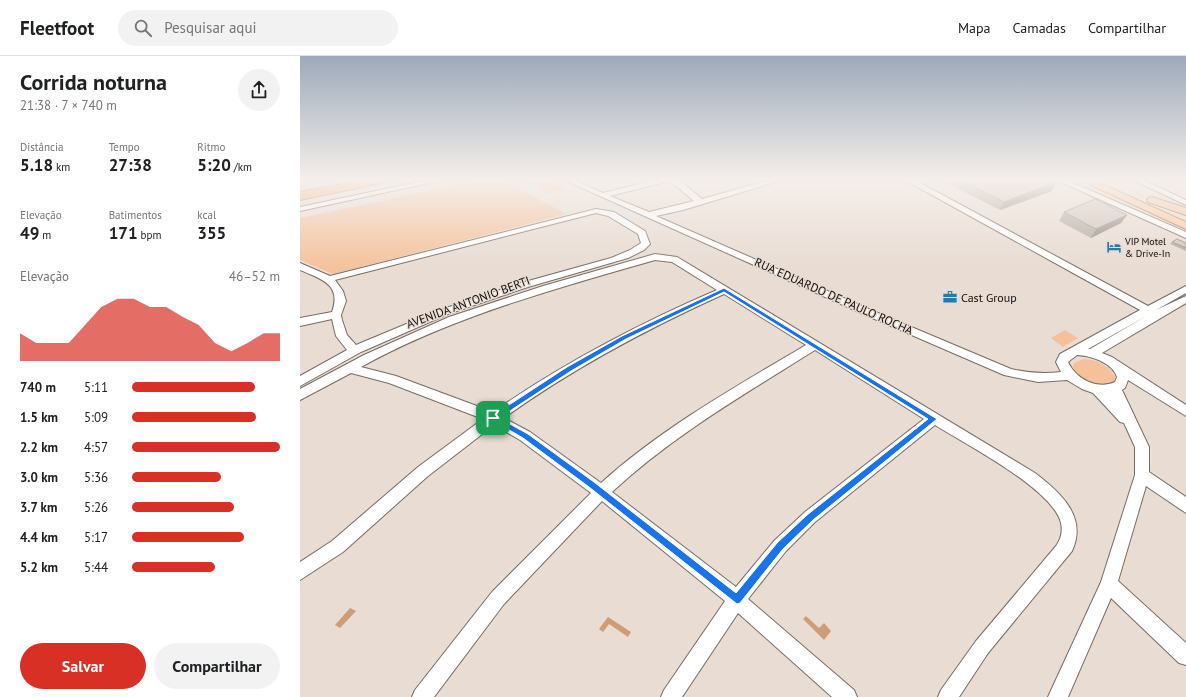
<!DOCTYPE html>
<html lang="pt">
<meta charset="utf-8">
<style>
:root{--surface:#fff;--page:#f2f2f2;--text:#202124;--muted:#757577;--line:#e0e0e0;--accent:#d93025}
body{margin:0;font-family:"PT Sans",sans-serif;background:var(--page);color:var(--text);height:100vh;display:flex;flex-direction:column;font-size:15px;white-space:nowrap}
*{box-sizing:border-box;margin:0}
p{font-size:13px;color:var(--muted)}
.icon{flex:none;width:22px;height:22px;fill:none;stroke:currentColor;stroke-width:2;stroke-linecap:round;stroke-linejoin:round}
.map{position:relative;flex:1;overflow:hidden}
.panel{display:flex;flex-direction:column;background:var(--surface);width:300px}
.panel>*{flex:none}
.pin{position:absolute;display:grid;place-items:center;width:34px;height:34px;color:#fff;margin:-17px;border-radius:8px;box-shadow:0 2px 6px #0006}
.round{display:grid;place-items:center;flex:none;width:42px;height:42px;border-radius:21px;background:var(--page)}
.overview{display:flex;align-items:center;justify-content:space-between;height:68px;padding:0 20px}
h1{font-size:22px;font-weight:700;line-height:30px}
.metrics{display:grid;grid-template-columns:repeat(3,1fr);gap:6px;height:68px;padding:4px 20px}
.metrics div{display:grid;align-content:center}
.metrics b{font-size:17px;font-weight:700}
.metrics small{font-size:11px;font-weight:400}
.metrics p{font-size:11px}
.chart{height:112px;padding:8px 20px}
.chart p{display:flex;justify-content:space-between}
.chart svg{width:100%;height:72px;margin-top:4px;fill:var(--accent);opacity:.7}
.primary-button{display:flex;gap:8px;margin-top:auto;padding:8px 20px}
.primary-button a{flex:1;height:46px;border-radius:24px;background:var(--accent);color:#fff;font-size:16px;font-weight:700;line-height:46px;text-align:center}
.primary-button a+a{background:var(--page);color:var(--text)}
ul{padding:0 20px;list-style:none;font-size:13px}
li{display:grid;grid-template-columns:64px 48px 1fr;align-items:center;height:30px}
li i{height:10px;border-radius:5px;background:var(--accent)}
header{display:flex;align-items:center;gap:24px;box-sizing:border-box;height:56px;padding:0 20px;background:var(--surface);border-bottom:1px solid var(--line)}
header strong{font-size:19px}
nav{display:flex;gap:22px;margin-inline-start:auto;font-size:14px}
.search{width:280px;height:36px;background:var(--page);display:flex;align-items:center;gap:10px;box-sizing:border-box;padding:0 14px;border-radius:22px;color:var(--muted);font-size:15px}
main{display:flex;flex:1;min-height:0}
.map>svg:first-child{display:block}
.green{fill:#f5c19a}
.water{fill:#cf9c76}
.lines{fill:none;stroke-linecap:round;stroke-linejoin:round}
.minor-casing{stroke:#776c64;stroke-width:2}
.major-casing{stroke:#ac703f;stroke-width:2}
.highway-casing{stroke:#ac703f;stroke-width:2}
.minor{fill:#fff;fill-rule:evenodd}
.major{fill:#fec89d;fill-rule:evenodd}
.highway{fill:#fea45b;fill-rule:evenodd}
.wall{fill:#b1a79f}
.shaded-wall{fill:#908882}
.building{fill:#cec2b9;stroke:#908882}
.route{fill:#1a73e8;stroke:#fff;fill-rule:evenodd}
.labels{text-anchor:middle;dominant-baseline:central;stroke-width:3;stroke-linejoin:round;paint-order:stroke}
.far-poi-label{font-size:10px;fill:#130e0c;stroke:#e8dcd3;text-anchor:start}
.street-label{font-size:12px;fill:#130e0c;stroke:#e8dcd3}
.poi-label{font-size:12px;fill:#130e0c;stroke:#e8dcd3;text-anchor:start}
</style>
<header>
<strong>Fleetfoot</strong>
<div class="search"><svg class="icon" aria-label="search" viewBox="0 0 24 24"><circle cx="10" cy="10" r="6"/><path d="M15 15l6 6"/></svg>Pesquisar aqui</div>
<nav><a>Mapa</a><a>Camadas</a><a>Compartilhar</a></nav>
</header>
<main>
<section class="panel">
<div class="overview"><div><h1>Corrida noturna</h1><p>21:38 · 7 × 740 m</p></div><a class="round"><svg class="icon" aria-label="share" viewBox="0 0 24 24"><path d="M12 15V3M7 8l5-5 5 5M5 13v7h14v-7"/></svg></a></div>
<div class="metrics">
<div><p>Distância</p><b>5.18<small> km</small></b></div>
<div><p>Tempo</p><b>27:38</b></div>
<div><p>Ritmo</p><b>5:20<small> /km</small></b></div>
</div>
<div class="metrics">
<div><p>Elevação</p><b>49<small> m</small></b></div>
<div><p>Batimentos</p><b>171<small> bpm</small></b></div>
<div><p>kcal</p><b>355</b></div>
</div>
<div class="chart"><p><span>Elevação</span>46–52 m</p>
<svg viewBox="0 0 160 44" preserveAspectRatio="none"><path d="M0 44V27L10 33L20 33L30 33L40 22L50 11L60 6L70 6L80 11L90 11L100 17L110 22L120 33L130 38L140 33L150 27L160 27V44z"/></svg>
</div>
<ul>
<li><b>740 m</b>5:11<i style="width:83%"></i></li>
<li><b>1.5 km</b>5:09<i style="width:84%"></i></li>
<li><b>2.2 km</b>4:57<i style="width:100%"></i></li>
<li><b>3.0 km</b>5:36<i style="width:60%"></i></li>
<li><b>3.7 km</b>5:26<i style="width:69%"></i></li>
<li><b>4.4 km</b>5:17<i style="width:76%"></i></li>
<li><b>5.2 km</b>5:44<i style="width:56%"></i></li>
</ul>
<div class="primary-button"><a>Salvar</a><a>Compartilhar</a></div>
</section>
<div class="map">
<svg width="886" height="641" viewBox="0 0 886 641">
<rect width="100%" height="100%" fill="#e8dcd3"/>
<!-- green -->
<g class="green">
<polygon points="186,123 201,123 266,158 33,218 0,204 0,162"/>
<polygon points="219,123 246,123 265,132 249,138"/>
<polygon points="765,274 778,282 763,291 751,282"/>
<path d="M784,303c13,1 25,6 31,18l-1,5c-12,10 -35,-1 -41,-15l1,-4z"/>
</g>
<!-- water -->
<g class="water">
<polygon points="50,552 56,555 40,572 35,569"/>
<polygon points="506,560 519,572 524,567 531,575 524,584 503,563"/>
<polygon points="308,561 331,576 328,581 309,568 303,576 299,573"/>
</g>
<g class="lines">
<defs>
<g id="minor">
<polygon points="132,123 147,123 0,155 0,151"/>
<path d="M262,123h10l31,14 56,-14h19l24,20 71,-20h12l-102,31 -27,6 215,94 140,59c17,4 33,5 50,3l-5,-10 4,-8 80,-44 -237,-131h10l235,127 38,-20v7l-30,17 30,-14v7l-84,50 10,4 74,48v11l-58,-36 -3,8 -3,2 27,57v25l37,25v16l-40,-27 -28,95 68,62v22l-7,-2 -68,-65 -43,99h-20l53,-115 34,-107v-28l-11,-24 -4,-1 -27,-29 -11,-4 -15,-9 -29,2 -34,-7 -141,-61zM370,125l24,20 -45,11 -39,-16zM848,259l-58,34h-2zM777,299c14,1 35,7 40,22l-2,5c-18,8 -39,-3 -47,-20z"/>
<polygon points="754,123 764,123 886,176 886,182"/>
<polygon points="831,123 841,123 886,144 886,149"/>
<path d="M296,153l18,3 31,19 5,13 -6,6 -16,8 -100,29 -80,27 -87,38 -61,34v-10l47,-26 -11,-14 -4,-17 -32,7v-8l32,-6c10,-28 -11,-33 -32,-42v-7l30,13zM296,157l12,3 30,18 3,9 -11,7 -19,8 -90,25 -81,27 -84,35 -9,-10 -5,-15 -1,-5 5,-14 -3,-10 -8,-11z"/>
<path d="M355,198l22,3 358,216c25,19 53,44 37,78l-84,102 -29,44h-21l3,-7 35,-49 80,-95c5,-7 7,-14 5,-23 -8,-34 -96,-79 -126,-98l-120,97 -29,29 -38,48 106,91 3,7h-25l-94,-84 -56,84h-21l3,-7 61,-89 -123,-100 -98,103 -70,93h-22l3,-7 77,-98 99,-99 -71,-53 -26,-15 -66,51 -85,76 -43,28v-18l32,-21 86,-74 65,-48 -94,-36 -38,-10 -51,27v-11l64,-34 85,-38 94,-31zM355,204l17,2 45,28c-79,34 -153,73 -224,122l-97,-36 -35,-9c92,-51 194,-78 294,-107zM424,238l82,51c-71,42 -144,83 -205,138l-71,-51 -26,-14c69,-50 143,-89 220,-124zM515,294l109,69 -119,93 -31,29 -38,46 -124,-95c60,-56 133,-98 203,-142z"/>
</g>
<g id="major">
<polygon points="756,123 766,123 760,127 757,126"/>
<polygon points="778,123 791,123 886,166 886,173"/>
<polygon points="852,141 886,152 886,159 848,146 847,144 848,142"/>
</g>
<polygon id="highway" points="69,123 91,123 86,126 0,144 0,136"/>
</defs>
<!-- minor casing -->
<use href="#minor" class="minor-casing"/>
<!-- major casing -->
<use href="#major" class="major-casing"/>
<!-- highway casing -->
<use href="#highway" class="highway-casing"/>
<!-- minor -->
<use href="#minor" class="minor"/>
<!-- major -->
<use href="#major" class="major"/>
<!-- highway -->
<use href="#highway" class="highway"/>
</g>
<!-- wall -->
<g class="wall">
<polygon points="639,123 749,123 756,126 752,135 700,154"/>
<polygon points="764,156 827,159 821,167 791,182 759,165"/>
<polygon points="872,186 886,187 886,195 870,188"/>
</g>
<!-- shaded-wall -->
<g class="shaded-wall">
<polygon points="756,126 752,135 700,154 704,146"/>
<polygon points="827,159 821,167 791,182 796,173"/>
</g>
<!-- building -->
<g class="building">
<polygon points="659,123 749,123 756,126 704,146"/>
<polygon points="795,143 827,159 796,173 764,156"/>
<polygon points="877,183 886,187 886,192 872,186"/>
</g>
<!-- sky -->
<linearGradient id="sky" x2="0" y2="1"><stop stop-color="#9eaaba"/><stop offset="0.58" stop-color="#f5efeb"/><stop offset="1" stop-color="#f5efeb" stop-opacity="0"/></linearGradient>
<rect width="886" height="213" fill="url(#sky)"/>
<!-- route -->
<path class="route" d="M424,232l213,131 -124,101 -30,29 -43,54 -3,1 -148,-117 -66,-49 -34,-20 78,-51 55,-31zM424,236l204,127 -121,96 -30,28 -41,50 -142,-111 -66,-48 -29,-16 72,-47 55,-32z"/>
<!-- icons -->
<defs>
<symbol id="hotel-bare" viewBox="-9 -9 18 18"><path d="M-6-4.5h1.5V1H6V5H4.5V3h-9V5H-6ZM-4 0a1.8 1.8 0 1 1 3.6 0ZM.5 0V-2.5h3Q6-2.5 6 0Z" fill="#257bab" stroke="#e8dcd3" stroke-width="2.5" paint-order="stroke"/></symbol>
<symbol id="office-bare" viewBox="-9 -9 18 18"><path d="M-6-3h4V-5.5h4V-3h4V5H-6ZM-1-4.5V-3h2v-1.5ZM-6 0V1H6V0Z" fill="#257bab" stroke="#e8dcd3" stroke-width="2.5" paint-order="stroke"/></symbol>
</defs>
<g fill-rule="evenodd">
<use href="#hotel-bare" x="804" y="181" width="20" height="20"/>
<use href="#office-bare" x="640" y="231" width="20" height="20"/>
</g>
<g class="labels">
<!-- far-poi labels -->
<g class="far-poi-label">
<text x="825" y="185">VIP Motel<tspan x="825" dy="12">&amp; Drive-In</tspan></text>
</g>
<!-- street labels -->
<g class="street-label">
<text transform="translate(534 240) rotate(24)">RUA EDUARDO DE PAULO ROCHA</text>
<text transform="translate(168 246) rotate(-20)">AVENIDA ANTONIO BERTI</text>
</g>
<!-- poi labels -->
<g class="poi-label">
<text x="661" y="241">Cast Group</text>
</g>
</g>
</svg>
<div class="pin" style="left:193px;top:362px;background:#1e9e55"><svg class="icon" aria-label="arrive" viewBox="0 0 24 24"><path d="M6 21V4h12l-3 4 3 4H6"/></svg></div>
</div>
</main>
